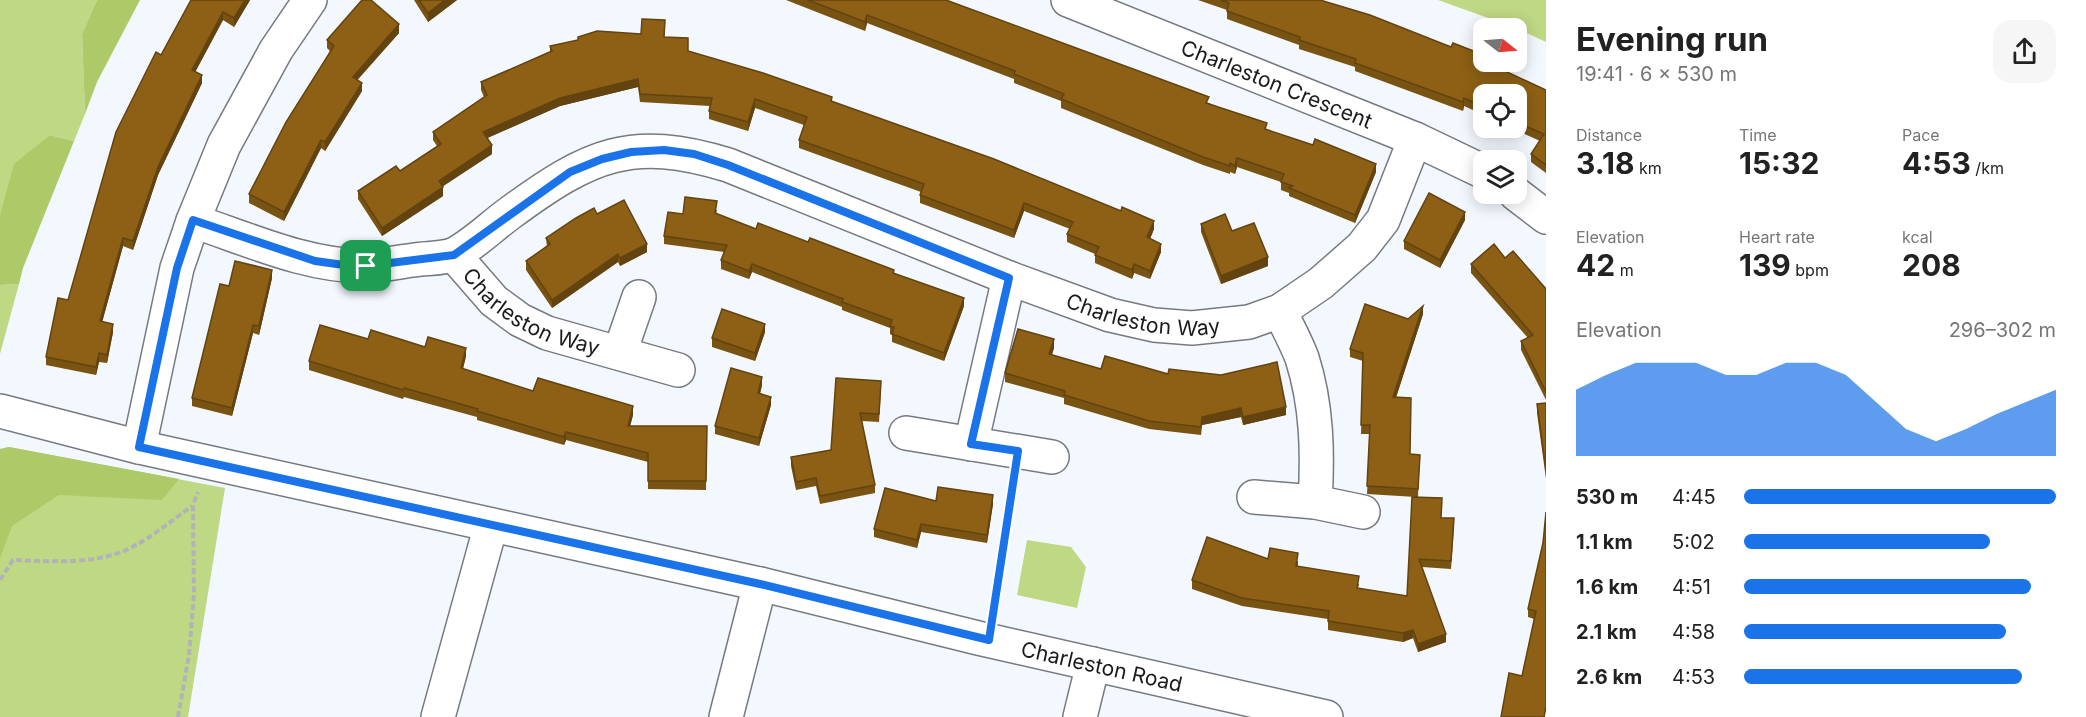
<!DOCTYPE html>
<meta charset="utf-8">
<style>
:root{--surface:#fff;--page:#f6f6f6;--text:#222;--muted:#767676;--accent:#1a73e8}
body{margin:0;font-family:Inter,sans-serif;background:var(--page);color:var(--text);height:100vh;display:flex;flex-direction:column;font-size:22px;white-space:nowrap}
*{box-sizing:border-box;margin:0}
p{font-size:20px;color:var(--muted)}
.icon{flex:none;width:33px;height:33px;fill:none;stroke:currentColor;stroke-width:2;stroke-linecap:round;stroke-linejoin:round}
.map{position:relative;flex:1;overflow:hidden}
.drawer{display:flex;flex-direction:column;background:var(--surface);width:540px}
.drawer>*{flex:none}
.needle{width:39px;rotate:107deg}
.buttons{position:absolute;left:1473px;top:18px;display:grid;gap:12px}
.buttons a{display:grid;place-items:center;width:54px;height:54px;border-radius:12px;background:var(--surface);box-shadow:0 3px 15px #0003;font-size:30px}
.pin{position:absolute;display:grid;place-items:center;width:51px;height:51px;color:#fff;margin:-26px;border-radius:12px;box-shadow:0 3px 9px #0006}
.round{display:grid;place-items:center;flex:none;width:63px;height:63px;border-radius:18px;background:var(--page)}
.headline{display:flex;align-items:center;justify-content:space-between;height:102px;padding:0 30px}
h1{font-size:33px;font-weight:700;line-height:45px}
.stats{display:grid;grid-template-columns:repeat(3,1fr);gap:9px;height:102px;padding:6px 30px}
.stats div{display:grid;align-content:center}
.stats b{font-size:30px;font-weight:700}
.stats small{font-size:16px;font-weight:400}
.stats p{font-size:16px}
.chart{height:168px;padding:12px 30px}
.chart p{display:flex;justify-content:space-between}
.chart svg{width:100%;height:108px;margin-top:6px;fill:var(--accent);opacity:.7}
ul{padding:0 30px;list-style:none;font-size:20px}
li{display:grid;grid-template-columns:96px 72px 1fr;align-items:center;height:45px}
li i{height:15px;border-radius:8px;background:var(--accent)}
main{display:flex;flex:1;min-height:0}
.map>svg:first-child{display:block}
.green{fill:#bfd884}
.forest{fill:#aeca68}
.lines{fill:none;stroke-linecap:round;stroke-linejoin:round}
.minor-casing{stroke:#767a80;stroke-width:36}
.tertiary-casing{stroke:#767a80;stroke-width:36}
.path{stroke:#b0b3b9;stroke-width:4;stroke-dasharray:6 3;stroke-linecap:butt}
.minor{stroke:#fff;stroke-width:33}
.tertiary{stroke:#fff;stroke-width:33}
.wall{fill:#795312}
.shaded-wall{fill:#63430f}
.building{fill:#8d6015;stroke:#63430f;stroke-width:1.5}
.route-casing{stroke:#fff;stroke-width:12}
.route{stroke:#1a73e8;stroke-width:8}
.labels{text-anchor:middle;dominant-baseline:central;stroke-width:6;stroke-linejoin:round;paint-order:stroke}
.street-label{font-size:21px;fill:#191a1c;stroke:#fff}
</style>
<main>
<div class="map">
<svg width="1546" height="717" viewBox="0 0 1546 717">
<rect width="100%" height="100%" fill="#f3f7fe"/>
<!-- green -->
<g class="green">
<polygon points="0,0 97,0 82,34 85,114 74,141 50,135 0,215"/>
<polygon points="1438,0 1546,0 1546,42 1516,28"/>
<polygon points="19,284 0,354 0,285"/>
<polygon points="9,447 225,488 188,717 0,717 0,449"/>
<polygon points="1027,540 1071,547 1086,567 1077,608 1017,595"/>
</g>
<!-- forest -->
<g class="forest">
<polygon points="97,0 140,0 97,82 85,114 82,34"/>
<polygon points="50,135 74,141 23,268 19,284 0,285 0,215 14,164"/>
<polygon points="9,447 179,479 162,500 59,495 12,526 0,558 0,449"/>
</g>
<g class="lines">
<defs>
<g id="minor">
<path id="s1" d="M1068,0l347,139 69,33"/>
<polyline points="1516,194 1546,217"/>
<path id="s2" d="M193,221c55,18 113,45 171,45 17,0 34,-4 50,-6 12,-2 30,-1 41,-6 19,-10 37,-28 55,-41 79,-58 121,-78 218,-48l281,113 101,37 44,10 38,3 57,-6 31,-11 41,-28 41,-36 21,-27 32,-81"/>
<path id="s3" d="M454,255l40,46 26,19 27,13 131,37"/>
<path d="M1280,311c7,15 16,31 22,47 15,47 16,95 13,144"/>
<polyline points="620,352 639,297"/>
<polyline points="906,433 1052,457"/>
<polyline points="971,444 1009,278"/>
<polyline points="139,447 177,268 193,221 224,145 276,50 310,0"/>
<polyline points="1254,497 1315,502 1363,512"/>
<polyline points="438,717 491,525"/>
<polyline points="726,717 760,584"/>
<polyline points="1080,717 1093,664"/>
</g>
<g id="tertiary">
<path id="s4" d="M0,411l139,36 621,137 218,54 348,79"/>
</g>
</defs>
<!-- minor casing -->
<use href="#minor" class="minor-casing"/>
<!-- tertiary casing -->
<use href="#tertiary" class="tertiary-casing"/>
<!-- path -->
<g class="path">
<path d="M0,580l13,-20c39,1 87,6 123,-15 20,-11 38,-26 56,-39"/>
<polyline points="994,611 1013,482"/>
<polyline points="178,717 189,655 194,594 193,505 198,492"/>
</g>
<!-- minor -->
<use href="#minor" class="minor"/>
<!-- tertiary -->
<use href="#tertiary" class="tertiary"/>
</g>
<!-- wall -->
<g class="wall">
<polygon points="191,0 250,0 234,27 223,20 195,72 202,83 158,175 133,250 123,246 102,322 113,332 107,363 99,362 96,375 46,365 46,357 161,55"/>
<polygon points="414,0 457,0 428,22"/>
<polygon points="786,0 946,0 1209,103 1267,130 1376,172 1355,223 1289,196 1289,193 1281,190 1281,182 1237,167 1235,174 1230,172 1230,174 1203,165 1061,108 1061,101 1014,83 1014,79 867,23 865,31"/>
<polygon points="1198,0 1320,0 1481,60 1546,90 1546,173 1531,162 1531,154 1540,141 1511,128 1516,128 1516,94 1484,94 1484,115 1464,106 1463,111 1355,71 1355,67 1299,49 1299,45 1227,19 1227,10"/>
<polygon points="665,28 664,37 688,51 832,102 1154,229 1150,239 1161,252 1150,279 1134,273 1132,279 1095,263 1095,254 1067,242 1067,234 1070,229 1024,211 1014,238 920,203 920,195 921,192 799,148 799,140 804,125 755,108 748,131 709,119 709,111 710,106 640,102 638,87 560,106 487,138 492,154 442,186 443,196 382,236 358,199 358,191 400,171 437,146 433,140 433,132 484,97 481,90 481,82 550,52 550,46 578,40 578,37 641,34"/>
<polygon points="399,33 357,80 362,91 325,151 321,148 284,221 249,203 249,194 330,51 327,48 327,40"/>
<polygon points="717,210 716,214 756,229 808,242 894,274 964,306 944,361 892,342 892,335 890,334 890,328 842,310 842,307 752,272 749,279 721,269 721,260 724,252 664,244 664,236 683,214"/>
<polygon points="1465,220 1440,268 1404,249 1404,241"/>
<polygon points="1201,224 1232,231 1268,266 1221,284 1201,232"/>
<polygon points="546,238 647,252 620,266 618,262 552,308 526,270 526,261 547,247"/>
<polygon points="1505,258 1546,289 1546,400 1521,350 1521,341 1528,338 1471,273 1471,264"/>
<polygon points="272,278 259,335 253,333 232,416 192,406 192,398 229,286"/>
<polygon points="1423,314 1396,398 1410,454 1420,455 1418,497 1442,518 1454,527 1451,569 1422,567 1446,642 1418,652 1413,638 1403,642 1328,630 1328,619 1242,606 1192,589 1192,580 1268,559 1298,561 1298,566 1359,584 1358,588 1407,596 1416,497 1367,494 1370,434 1361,434 1363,361 1350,357 1350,349 1408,319"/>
<polygon points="765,332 755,361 712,347 712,338"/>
<polygon points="368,339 425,347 466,356 463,369 533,391 633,415 630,426 707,426 706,490 648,489 648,462 566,440 564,445 477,420 477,417 404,397 403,399 309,370 309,361"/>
<polygon points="1054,348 1052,355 1101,369 1286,415 1243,425 1241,417 1202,425 1201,435 1149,429 1064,404 1064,398 1005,382 1005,373"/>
<polygon points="836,378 881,389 879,422 862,421 875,485 875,493 820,504 816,486 796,490 791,466 791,457 831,450"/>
<polygon points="762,385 760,394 771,405 759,446 715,434 715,426"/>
<polygon points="1546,403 1546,479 1537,413 1537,404"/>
<polygon points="936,501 993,504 987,543 921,532 917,548 874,537 874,529"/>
<polygon points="1546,512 1545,717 1501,717 1522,676 1534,619 1528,617 1528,609 1543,543"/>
</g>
<!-- shaded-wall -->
<g class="shaded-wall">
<polygon points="245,0 250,0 234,27 234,18"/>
<polygon points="445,0 457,0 428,22 428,13"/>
<polygon points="223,12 223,20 192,78 192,70"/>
<polygon points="867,15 867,23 865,31 865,22"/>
<polygon points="399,24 399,33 353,85 353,77"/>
<polygon points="202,75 202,83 158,175 133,250 133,241 158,167"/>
<polygon points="638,79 638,87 560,106 483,140 483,132 560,98"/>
<polygon points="362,83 362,91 325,151 325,142"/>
<polygon points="1464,98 1464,106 1463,111 1463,102"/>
<polygon points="755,99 755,108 748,131 748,122"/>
<polygon points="321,140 321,148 284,221 284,212"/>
<polygon points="492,145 492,154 439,189 439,181"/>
<polygon points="1237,158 1237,167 1235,174 1235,166"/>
<polygon points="1376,164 1376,172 1355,223 1355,215"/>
<polygon points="443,187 443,196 382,236 382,228"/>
<polygon points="1024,203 1024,211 1014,238 1014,230"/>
<polygon points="1465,212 1465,220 1440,268 1440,260"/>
<polygon points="1154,221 1154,229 1147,246 1147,237"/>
<polygon points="123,238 123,246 100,330 100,321"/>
<polygon points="647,244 647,252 620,266 620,258"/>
<polygon points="1161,244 1161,252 1150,279 1150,271"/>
<polygon points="618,254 618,262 552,308 552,300"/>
<polygon points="1268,257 1268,266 1221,284 1221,276"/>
<polygon points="752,264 752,272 749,279 749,271"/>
<polygon points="1134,264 1134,273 1132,279 1132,270"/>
<polygon points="272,270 272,278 259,335 259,326"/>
<polygon points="964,298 964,306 944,361 944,353"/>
<polygon points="1423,306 1423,314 1393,406 1393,397"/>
<polygon points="113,324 113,332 107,363 107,355"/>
<polygon points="765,324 765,332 755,361 755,353"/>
<polygon points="253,325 253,333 232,416 232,408"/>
<polygon points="1054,339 1054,348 1049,363 1049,354"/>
<polygon points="466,348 466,356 461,376 461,368"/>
<polygon points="99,353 99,362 96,375 96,367"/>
<polygon points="762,377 762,385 758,401 758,393"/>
<polygon points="771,397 771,405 759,446 759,438"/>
<polygon points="633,406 633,415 628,434 628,426"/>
<polygon points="1286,407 1286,415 1243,425 1243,417"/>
<polygon points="1241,408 1241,417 1202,425 1201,435 1202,417"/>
<polygon points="566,432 566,440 564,445 564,437"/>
<polygon points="993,495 993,504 987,543 987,535"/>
<polygon points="921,524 921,532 917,548 917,540"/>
<polygon points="1413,630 1413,638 1403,642 1403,633"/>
<polygon points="1446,634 1446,642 1418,652 1418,644"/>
</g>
<!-- building -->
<g class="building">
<polygon points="191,0 245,0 234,18 223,12 192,70 202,75 158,167 133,241 123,238 100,321 113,324 107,355 99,353 96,367 46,357 58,298 68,300 116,132 156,52 161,55"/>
<polygon points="362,0 371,0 399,24 353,77 362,83 325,142 321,140 284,212 249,194 286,122 334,46 327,40"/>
<polygon points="419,0 445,0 428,13"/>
<polygon points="808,0 946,0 1209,97 1206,103 1267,123 1265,129 1313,145 1315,139 1376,164 1355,215 1289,188 1293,186 1281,182 1284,174 1237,158 1235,166 1230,163 1230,166 1203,157 1061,99 1064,94 1014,74 1015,71 867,15 865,22"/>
<polygon points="1221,0 1320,0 1370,15 1451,47 1453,43 1481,54 1479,59 1546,90 1546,165 1531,154 1544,134 1516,122 1516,94 1484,94 1484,107 1464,98 1463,102 1355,63 1356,59 1299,40 1300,37 1227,11 1229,3"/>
<polygon points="642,19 665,20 664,37 688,38 688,51 763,73 832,97 831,101 994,159 1121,211 1122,207 1154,221 1147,237 1161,244 1150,271 1134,264 1132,270 1095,255 1099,247 1067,234 1073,222 1024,203 1014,230 920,195 924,184 799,140 807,117 755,99 748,122 709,111 712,98 640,94 638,79 560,98 483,132 492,145 439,181 443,187 382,228 358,191 396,166 400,171 441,144 433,132 487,95 481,82 552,51 550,46 578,40 578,37 597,31 641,34"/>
<polygon points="1429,193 1465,212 1440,260 1404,241"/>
<polygon points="685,197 717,201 715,213 756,229 758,223 808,242 810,238 894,270 893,273 964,298 944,353 892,334 894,327 890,326 892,320 842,302 843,299 752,264 749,271 721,260 727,245 664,236 668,212 683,214"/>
<polygon points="624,200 647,244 620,258 618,254 552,300 526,261 550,244 546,238 576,218 594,208 597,214"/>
<polygon points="1225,214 1232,231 1254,223 1268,257 1221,276 1201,224"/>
<polygon points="1494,244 1505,258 1513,251 1546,289 1546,392 1521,341 1533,335 1471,264"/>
<polygon points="235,261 272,270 259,326 253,325 232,408 192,398 220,284 229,286"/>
<polygon points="1365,304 1408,319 1423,306 1393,397 1411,398 1410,454 1420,455 1418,489 1367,486 1370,425 1361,425 1363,353 1350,349"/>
<polygon points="722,309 765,324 755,353 712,338"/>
<polygon points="320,325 368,339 371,330 425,347 428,337 466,348 461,368 533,391 538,378 633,406 628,426 707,426 706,481 648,481 648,453 566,432 564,437 477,411 478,409 404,388 403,390 309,361"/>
<polygon points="1018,329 1054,339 1049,354 1101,369 1105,356 1168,374 1169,369 1221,375 1277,362 1286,407 1243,417 1241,408 1202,417 1201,427 1149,421 1064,395 1065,391 1005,373"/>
<polygon points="731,368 762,377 758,393 771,397 759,438 715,426"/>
<polygon points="836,378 881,381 879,414 860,413 875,485 820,496 816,478 796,482 791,457 831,450"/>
<polygon points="1546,403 1546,470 1537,404"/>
<polygon points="938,487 993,495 987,535 921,524 917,540 874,529 885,488 936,501"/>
<polygon points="1412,497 1442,498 1441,518 1454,518 1451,561 1419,559 1446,634 1418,644 1413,630 1403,633 1328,621 1329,611 1242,598 1192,580 1207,537 1268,559 1270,548 1298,553 1296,566 1359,576 1357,588 1407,596"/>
<polygon points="1546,512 1546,706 1544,717 1501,717 1509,673 1522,676 1536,611 1528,609 1543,543"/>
</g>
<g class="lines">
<defs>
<polygon id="route" points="664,150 694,154 728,165 1009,278 971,444 1018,451 989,640 760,584 139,447 177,268 193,220 315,261 344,265 366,266 454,255 570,172 602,159 631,152"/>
</defs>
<!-- route casing -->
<use href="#route" class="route-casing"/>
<!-- route -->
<use href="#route" class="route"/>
</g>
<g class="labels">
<!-- street labels -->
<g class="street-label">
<text stroke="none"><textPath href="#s1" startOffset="225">Charleston Crescent</textPath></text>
<text stroke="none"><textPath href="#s3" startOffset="99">Charleston Way</textPath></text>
<text stroke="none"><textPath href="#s2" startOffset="1017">Charleston Way</textPath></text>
<text stroke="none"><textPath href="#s4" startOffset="1131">Charleston Road</textPath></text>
</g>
</g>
</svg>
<div class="buttons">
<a><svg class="needle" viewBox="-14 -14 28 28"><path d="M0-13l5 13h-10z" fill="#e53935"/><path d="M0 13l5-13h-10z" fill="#767676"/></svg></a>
<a><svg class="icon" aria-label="locate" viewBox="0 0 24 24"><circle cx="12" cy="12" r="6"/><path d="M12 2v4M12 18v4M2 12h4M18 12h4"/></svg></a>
<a><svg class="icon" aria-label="layers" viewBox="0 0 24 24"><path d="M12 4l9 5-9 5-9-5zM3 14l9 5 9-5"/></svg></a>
</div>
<div class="pin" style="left:366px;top:266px;background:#1e9e55"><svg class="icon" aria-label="arrive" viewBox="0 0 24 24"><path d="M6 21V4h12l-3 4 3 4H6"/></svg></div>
</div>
<section class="drawer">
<div class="headline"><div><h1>Evening run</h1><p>19:41 · 6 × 530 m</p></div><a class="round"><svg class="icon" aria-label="share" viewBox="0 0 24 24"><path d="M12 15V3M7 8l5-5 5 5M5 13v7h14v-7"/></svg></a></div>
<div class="stats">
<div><p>Distance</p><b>3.18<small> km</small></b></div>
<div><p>Time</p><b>15:32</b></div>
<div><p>Pace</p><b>4:53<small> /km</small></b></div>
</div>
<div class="stats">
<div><p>Elevation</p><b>42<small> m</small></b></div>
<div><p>Heart rate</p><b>139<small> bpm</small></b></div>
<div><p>kcal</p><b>208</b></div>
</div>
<div class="chart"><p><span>Elevation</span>296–302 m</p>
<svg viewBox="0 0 160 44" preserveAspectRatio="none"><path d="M0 44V17L10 11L20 6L30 6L40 6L50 11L60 11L70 6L80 6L90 11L100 22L110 33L120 38L130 33L140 27L150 22L160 17V44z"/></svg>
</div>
<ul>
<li><b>530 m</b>4:45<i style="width:100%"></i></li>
<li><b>1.1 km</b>5:02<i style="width:79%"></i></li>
<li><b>1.6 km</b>4:51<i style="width:92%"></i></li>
<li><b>2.1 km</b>4:58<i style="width:84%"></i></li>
<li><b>2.6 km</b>4:53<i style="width:89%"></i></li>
</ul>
</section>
</main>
